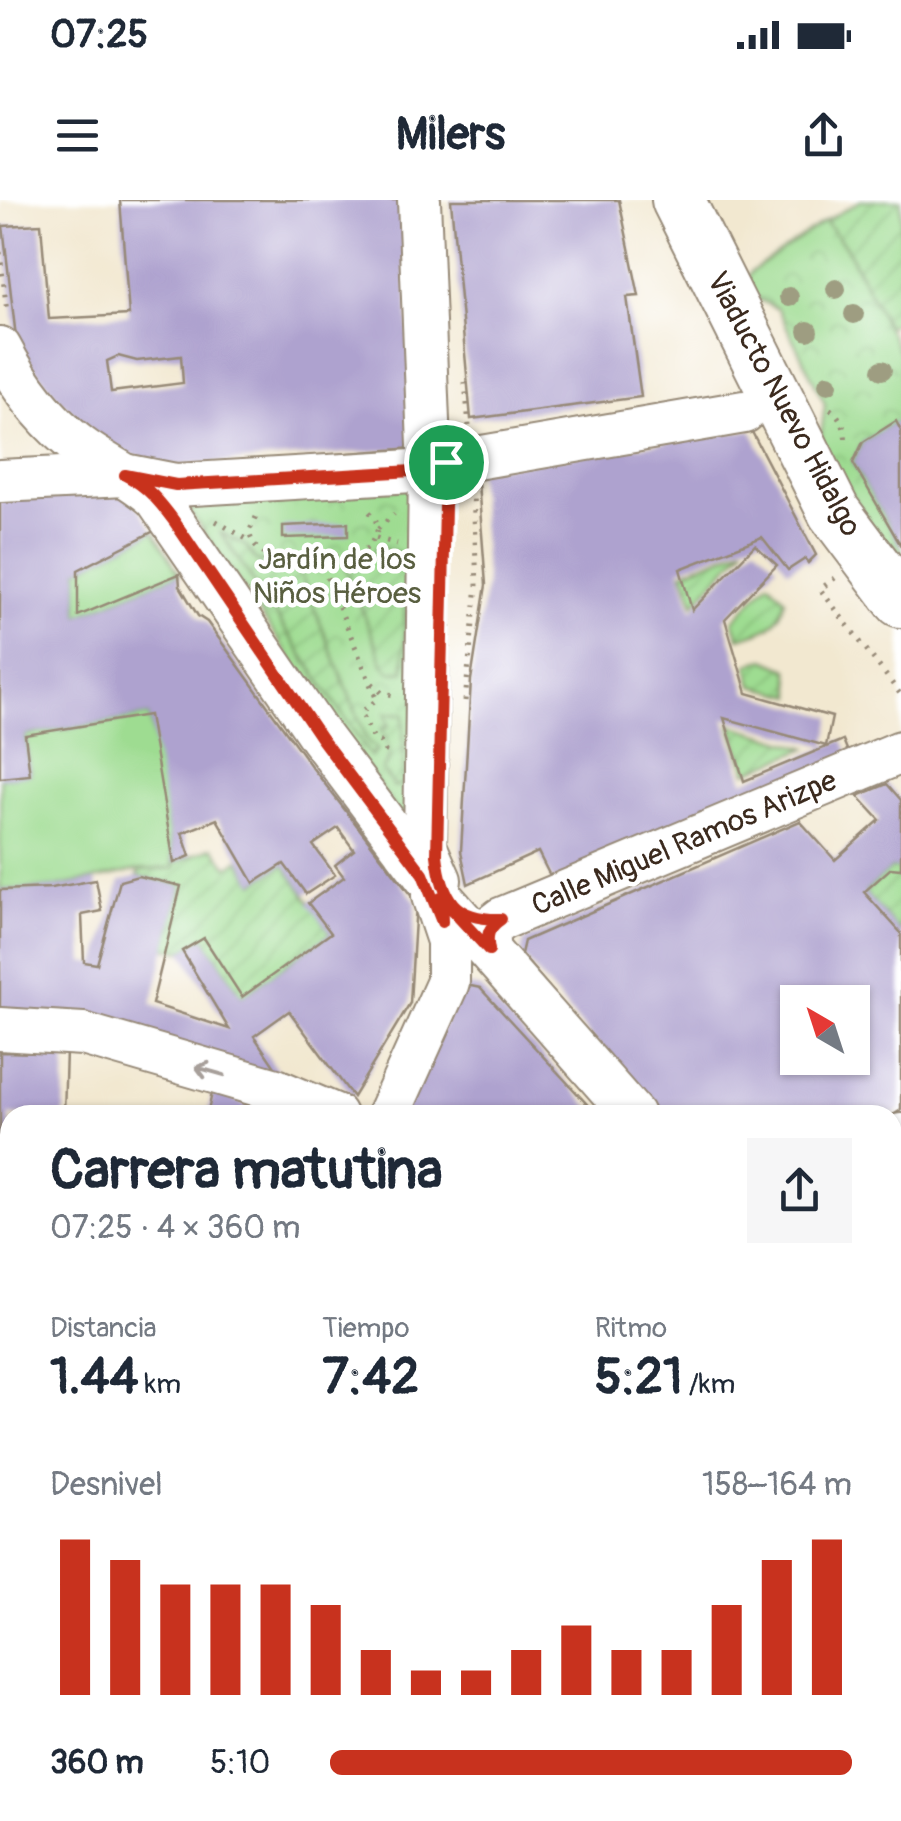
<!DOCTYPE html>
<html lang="es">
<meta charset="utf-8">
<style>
:root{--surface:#fff;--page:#f6f6f7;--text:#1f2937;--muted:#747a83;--accent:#c8321e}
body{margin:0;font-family:Pangolin,sans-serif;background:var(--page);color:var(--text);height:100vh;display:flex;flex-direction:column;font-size:38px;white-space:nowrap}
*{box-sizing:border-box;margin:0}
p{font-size:32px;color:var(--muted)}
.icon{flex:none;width:55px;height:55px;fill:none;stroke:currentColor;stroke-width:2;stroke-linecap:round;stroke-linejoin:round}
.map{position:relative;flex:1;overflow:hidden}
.panel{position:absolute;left:0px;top:905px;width:902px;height:718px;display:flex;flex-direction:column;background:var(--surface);border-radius:30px 30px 0 0;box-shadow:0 2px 8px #0004}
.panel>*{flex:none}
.needle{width:65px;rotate:321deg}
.fabs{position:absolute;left:780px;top:785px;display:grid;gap:20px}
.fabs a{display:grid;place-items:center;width:90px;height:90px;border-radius:0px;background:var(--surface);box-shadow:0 2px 8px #0004;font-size:50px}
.pin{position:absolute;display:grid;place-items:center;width:85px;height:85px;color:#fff;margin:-42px;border:5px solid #fff;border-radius:50%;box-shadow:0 2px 10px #0007}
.round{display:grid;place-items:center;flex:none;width:105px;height:105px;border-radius:0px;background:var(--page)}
.headline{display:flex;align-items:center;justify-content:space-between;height:170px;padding:0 50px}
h1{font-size:55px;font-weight:700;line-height:75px}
.metrics{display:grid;grid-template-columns:repeat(3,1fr);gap:15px;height:170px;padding:10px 50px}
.metrics div{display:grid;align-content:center}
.metrics b{font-size:50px;font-weight:700}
.metrics small{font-size:28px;font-weight:400}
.metrics p{font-size:28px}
.chart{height:280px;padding:20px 50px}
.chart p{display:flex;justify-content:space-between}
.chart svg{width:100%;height:180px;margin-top:10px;stroke:var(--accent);stroke-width:6}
ul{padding:0 50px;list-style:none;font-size:32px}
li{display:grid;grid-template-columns:160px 120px 1fr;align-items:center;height:75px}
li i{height:25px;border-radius:12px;background:var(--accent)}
.status{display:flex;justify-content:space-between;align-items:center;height:70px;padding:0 50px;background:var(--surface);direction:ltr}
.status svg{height:28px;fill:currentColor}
header{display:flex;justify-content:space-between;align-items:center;height:130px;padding:0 50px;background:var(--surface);font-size:45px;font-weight:700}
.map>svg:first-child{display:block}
.grass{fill:#9edc91;stroke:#6c8358;stroke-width:2.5}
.park{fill:url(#park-crowns);stroke:#6c8358;stroke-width:2.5}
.garden{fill:url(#garden-furrows);stroke:#6c8358;stroke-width:2.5}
.building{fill:#aea2cf;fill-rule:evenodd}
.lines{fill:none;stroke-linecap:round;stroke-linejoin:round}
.minor-casing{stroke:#968977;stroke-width:46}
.major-casing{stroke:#968977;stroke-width:56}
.path{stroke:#968977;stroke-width:5;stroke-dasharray:2.5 8;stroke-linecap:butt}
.minor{stroke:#fff;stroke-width:42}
.major{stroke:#fff;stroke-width:52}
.tree{fill:#9e9d81}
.oneway{stroke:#a79f9a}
.route-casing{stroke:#fff;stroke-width:20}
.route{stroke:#c8321e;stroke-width:12}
.labels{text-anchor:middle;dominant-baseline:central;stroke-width:9;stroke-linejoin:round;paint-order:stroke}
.street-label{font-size:30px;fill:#3b2a1e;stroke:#fff}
.park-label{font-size:30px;fill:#595f40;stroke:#fff}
</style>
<div class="status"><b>07:25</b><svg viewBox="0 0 49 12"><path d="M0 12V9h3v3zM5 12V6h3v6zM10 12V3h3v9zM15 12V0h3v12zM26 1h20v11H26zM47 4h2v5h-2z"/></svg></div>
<header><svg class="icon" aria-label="menu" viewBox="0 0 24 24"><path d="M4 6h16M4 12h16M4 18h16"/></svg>Milers<svg class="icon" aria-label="share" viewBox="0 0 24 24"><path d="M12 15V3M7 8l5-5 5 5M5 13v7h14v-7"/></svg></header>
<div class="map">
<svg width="901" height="1621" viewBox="0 0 901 1621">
<defs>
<pattern id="park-crowns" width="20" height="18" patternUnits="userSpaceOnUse" patternTransform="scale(2.5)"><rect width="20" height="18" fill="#9edc91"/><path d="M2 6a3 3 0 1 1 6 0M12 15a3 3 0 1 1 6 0" fill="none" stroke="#89bd7d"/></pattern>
<pattern id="garden-furrows" width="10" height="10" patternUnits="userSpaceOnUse" patternTransform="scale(2.5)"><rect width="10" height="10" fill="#9edc91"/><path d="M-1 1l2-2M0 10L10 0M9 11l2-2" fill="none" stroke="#89bd7d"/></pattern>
</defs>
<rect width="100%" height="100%" fill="#fff"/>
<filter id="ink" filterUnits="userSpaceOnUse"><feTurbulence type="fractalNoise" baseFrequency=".01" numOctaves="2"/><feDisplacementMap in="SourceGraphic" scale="20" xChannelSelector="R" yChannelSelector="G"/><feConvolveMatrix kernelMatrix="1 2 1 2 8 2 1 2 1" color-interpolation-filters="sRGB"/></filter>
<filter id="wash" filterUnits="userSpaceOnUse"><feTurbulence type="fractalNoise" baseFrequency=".0048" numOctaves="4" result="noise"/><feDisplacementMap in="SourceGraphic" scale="40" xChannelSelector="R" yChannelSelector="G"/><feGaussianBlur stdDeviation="2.25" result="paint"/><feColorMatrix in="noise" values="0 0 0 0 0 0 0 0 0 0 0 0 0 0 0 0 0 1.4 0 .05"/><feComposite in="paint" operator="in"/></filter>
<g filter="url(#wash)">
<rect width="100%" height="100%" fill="#f2e8d0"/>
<!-- grass -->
<g class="grass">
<polygon points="154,331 179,374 78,416 78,370"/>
<polygon points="149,515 162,579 174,668 139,670 51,688 0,690 0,578 30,574 25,535"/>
</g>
<!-- park -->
<g class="park">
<polygon points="825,21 846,47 901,155 901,231 895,222 863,242 853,263 901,346 901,356 893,362 820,244 825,204 778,109 753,97 745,81 751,72"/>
<polygon points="424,286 411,632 190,312 191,303"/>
<polygon points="565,1612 861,1613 854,1621 541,1621"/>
</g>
<!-- garden -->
<g class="garden">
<polygon points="862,0 901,0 901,120 887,127 846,47 825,21"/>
<polygon points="220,332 246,346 256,361 291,364 299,370 368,542 377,549 371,557"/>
<polygon points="379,346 390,352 405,353 404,471 391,472 384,465 346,369 349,362 366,358"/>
<polygon points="745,347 694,404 683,372"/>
<path d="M769,382l16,17c-6,28 -19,32 -46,39l-6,-17z"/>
<polygon points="765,459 788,469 793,496 753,486 748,465"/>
<path d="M386,513l18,1 -1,71 -9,2 -12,-18c14,-14 5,-24 0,-40l7,-2z"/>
<polygon points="731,525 807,548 747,572"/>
<polygon points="213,647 228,667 239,660 255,683 284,664 331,733 242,797 204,738 182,751 165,748 181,686 138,676 139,670 174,668 174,663"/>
<polygon points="891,668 901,669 901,733 864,692"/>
</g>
<g id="blocks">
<!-- building -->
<g class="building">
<path d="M120,0h283l11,248 -248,19 -59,-21 -49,-48 -41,-52 -14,-120 38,-2 8,95 80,-4zM118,156l19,5 44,-5 2,27 -72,9 -4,-31z"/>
<polygon points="451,0 619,0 639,96 627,97 641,197 471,219"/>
<polygon points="896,221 901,231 901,346 853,263 863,242"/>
<polygon points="751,230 816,355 808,363 805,359 788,370 762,337 680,369 692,410 755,345 777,365 725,419 747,493 832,517 826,546 724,518 744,581 843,540 850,557 553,682 538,652 468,684 461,651 471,480 486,385 477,270"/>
<polygon points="128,293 154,331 78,370 78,416 179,374 180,386 198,416 207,422 311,566 416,702 410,803 353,897 289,811 254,836 281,876 0,812 0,690 51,688 96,680 102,711 82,715 84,762 97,764 120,681 138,676 181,686 152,804 229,829 182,751 204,738 242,797 331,733 308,703 344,677 335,665 354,650 338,628 313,645 335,675 306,694 284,664 254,683 217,619 182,633 190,656 174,663 149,515 25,535 30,575 0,578 0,297"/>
<polygon points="348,323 348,336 283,338 283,326"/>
<path d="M887,584l14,16v69l-10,-1 -27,24 37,41v177l-8,5h-236l-136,-161 3,-13 276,-120 35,39 45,-40 -22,-24zM798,802h54v56h-54z"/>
<polygon points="471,786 480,788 597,915 400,915 461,789"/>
<polygon points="66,850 64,915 10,915 10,1003 0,1003 0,852 49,853"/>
<polygon points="213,889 266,915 207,915"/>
<polygon points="901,962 901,1127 892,1136 892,967"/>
<polygon points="892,1235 901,1244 901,1453 892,1456"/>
<polygon points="10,1566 10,1612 208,1612 206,1621 0,1621 0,1589"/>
<polygon points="339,1612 441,1612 441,1613 419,1621 342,1621"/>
</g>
</g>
</g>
<g filter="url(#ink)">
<use href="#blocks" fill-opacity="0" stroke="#968977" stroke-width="2.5"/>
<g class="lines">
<defs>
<g id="minor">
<polyline points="419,0 430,270 425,646 440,680"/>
<path d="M0,148c20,39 44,71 79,98 25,19 55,31 78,53l164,239 120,159 192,218"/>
<polyline points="0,281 125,275 176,285 430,270 447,263 744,212"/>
<path d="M489,750c-3,-15 -1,-22 12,-31l400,-167"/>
<polyline points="0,829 83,834 276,890 335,915"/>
<polyline points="388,915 448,782 448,741 433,696"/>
<polyline points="892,940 901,935"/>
<polyline points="892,1190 901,1199"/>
<polyline points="0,1303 10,1297"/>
<polyline points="892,1485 901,1482"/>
<polyline points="327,1612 328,1621"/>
<polyline points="247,1621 248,1612"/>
<polyline points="504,1621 528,1612"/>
<polyline points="891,1621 901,1611"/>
</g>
<polyline id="major" points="678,0 834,312 901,401"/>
</defs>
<!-- minor casing -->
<use href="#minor" class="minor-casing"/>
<!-- major casing -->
<use href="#major" class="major-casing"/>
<!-- path -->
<g class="path">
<polyline points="0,52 7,113"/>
<polyline points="465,182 469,226"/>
<path d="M830,209c10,6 17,21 15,33"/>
<path d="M256,317l-7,15c4,15 11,22 26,26l83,-4 12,-8 8,-17 -3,-11 -9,-10"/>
<polyline points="216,321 250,341"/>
<polyline points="378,329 394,314"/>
<polyline points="376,338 397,344"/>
<polyline points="319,358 369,480 382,493 395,495"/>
<polyline points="835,378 820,389 901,495"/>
<polyline points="370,484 377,500 361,512 374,540 380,542 385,551 380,559"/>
<polyline points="465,501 477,385 473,293"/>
<polyline points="706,1612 708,1621"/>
</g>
<!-- minor -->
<use href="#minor" class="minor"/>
<!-- major -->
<use href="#major" class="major"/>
</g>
<!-- trees -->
<g class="tree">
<circle cx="836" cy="89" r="10"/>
<circle cx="789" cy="97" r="10"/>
<circle cx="854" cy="114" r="10"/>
<circle cx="808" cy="131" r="10"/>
<circle cx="882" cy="170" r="10"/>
<circle cx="828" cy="184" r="10"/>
</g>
<!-- one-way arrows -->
<defs><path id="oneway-shaft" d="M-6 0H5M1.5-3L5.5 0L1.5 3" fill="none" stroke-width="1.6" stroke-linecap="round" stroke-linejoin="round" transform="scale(2.5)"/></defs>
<use class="oneway" href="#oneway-shaft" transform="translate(210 871) rotate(-164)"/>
</g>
<g class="lines" filter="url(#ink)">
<defs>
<path id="route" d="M446,262l-9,393c5,44 17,65 64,64 -13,9 -15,16 -12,31l-48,-52 1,24 -19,-48 -102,-136 -147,-217c-14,-19 -27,-35 -49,-46l51,10 254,-15z"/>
</defs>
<!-- route casing -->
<use href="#route" class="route-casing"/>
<!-- route -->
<use href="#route" class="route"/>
</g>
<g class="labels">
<!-- street labels -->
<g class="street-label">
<text transform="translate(784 204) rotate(62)">Viaducto Nuevo Hidalgo</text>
<text transform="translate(684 643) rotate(-23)">Calle Miguel Ramos Arizpe</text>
</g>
<!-- park labels -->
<g class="park-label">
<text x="337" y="359">Jardín de los<tspan x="337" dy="34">Niños Héroes</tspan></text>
</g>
</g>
</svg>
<div class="fabs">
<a><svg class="needle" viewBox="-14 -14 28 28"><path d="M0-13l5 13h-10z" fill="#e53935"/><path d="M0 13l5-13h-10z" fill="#747a83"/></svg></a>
</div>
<div class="pin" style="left:446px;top:262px;background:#1e9e55"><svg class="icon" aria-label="arrive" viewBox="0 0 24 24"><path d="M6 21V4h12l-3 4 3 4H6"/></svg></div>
<section class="panel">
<div class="headline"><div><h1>Carrera matutina</h1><p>07:25 · 4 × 360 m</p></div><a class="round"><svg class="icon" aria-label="share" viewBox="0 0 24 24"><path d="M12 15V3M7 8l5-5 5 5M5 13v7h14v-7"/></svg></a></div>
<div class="metrics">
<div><p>Distancia</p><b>1.44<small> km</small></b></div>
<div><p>Tiempo</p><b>7:42</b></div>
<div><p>Ritmo</p><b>5:21<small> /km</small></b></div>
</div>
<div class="chart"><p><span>Desnivel</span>158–164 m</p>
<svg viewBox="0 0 160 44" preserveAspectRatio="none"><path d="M5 44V6M15 44V11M25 44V17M35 44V17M45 44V17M55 44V22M65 44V33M75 44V38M85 44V38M95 44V33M105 44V27M115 44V33M125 44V33M135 44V22M145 44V11M155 44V6"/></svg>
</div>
<ul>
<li><b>360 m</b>5:10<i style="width:100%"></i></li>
</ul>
</section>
</div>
